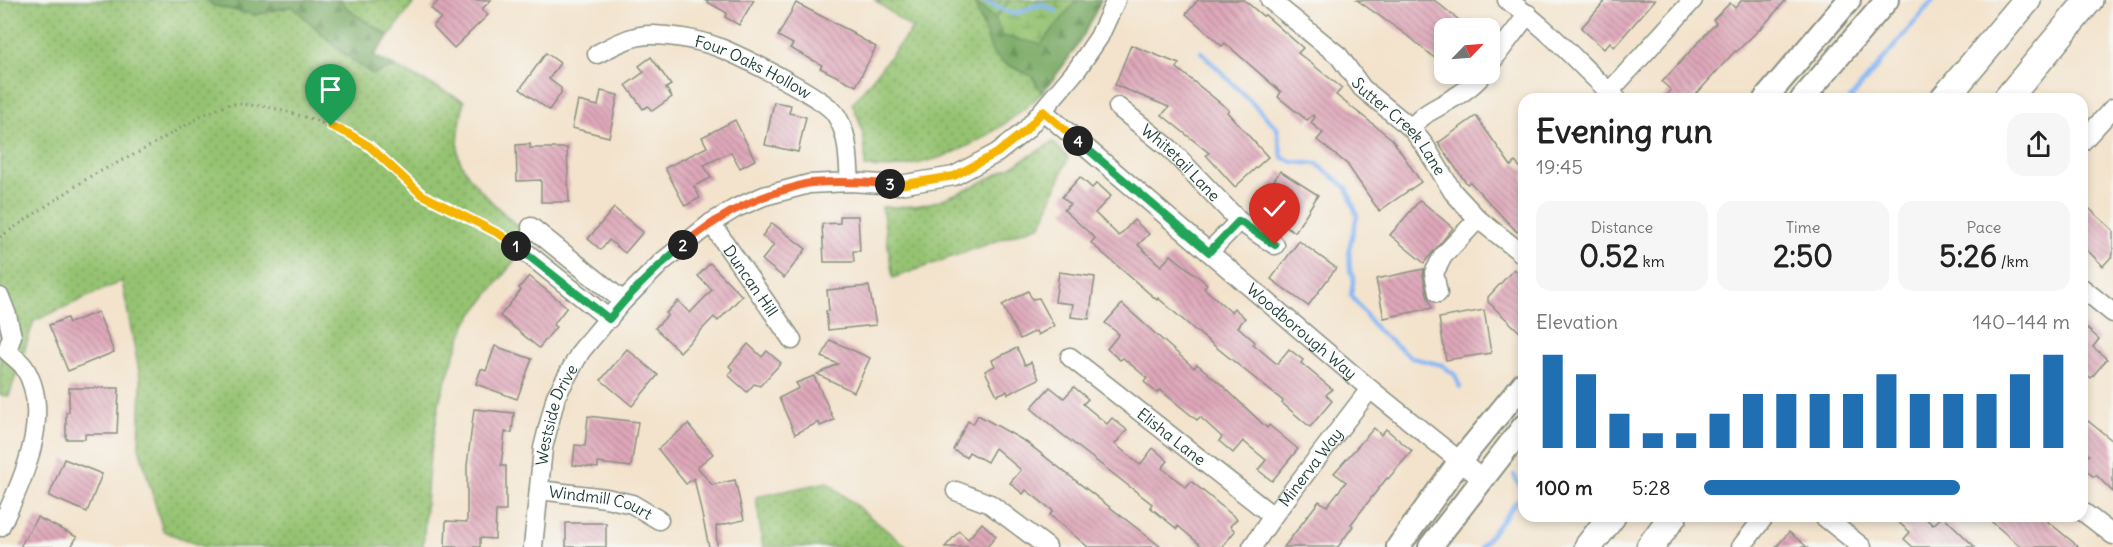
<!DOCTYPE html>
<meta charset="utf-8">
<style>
:root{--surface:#fff;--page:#f6f6f6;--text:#222;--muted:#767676;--accent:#1f6fb2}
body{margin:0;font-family:Delius,sans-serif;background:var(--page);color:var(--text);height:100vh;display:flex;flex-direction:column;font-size:22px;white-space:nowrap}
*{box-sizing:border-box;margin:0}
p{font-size:20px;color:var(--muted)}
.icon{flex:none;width:33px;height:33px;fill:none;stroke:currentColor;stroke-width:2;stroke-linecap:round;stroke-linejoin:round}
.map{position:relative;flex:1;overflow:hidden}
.details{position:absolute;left:1518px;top:93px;width:570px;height:429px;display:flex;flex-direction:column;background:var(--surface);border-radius:18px;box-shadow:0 3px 9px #0003}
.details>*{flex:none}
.needle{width:39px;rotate:65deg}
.controls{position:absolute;left:1434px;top:18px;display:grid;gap:12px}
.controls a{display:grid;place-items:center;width:66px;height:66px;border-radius:12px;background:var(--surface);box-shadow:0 3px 9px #0003;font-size:30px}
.pin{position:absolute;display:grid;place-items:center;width:51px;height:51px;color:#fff;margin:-62px -26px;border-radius:50% 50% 50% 0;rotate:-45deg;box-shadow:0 0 6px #0007}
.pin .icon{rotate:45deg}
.km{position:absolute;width:30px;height:30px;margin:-15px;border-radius:50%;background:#222;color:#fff;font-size:16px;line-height:30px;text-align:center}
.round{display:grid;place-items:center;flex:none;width:63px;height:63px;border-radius:18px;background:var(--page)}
.overview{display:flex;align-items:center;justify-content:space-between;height:102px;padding:0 18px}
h1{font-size:33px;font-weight:800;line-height:45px}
.metrics{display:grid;grid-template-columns:repeat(3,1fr);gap:9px;height:102px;padding:6px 18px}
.metrics div{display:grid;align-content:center;border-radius:15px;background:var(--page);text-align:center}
.metrics b{font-size:30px;font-weight:800}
.metrics small{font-size:16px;font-weight:400}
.metrics p{font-size:16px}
.chart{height:168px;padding:12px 18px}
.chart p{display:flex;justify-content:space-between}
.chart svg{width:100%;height:108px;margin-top:6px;stroke:var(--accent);stroke-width:6}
ul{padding:0 18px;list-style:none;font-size:20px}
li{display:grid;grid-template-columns:96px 72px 1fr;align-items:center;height:45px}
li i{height:15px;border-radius:8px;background:var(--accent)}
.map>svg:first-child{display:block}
.grass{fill:url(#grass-dots);stroke:#5a8052;stroke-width:1.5}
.forest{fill:url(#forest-firs);stroke:#4c734c;stroke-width:1.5}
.wetland{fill:url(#wetland-marsh);stroke:#5a8052;stroke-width:1.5}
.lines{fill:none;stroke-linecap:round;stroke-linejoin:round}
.stream{stroke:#88b8f4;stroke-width:4.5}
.building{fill:url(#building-back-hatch)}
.minor-casing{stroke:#899080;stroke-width:21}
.major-casing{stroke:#899080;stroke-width:26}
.highway-casing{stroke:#899080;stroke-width:30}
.path{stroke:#899080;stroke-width:3;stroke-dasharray:1.5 4.5;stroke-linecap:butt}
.minor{stroke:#fff;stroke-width:18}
.major{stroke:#fff;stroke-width:22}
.highway{stroke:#fff;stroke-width:27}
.split-1-casing{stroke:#fff;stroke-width:12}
.split-2-casing{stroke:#fff;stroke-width:12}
.split-3-casing{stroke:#fff;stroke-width:12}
.split-4-casing{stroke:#fff;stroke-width:12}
.split-5-casing{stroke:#fff;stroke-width:12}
.split-1{stroke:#f5b400;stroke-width:8}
.split-2{stroke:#22a559;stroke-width:8}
.split-3{stroke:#f0652b;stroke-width:8}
.split-4{stroke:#f5b400;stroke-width:8}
.split-5{stroke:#22a559;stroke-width:8}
.labels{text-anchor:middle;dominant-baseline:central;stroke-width:6;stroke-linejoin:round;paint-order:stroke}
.street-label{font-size:16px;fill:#1f3d34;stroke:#f6f6f2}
</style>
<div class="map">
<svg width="2113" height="547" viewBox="0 0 2113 547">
<defs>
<pattern id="grass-dots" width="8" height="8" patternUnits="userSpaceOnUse" patternTransform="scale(1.5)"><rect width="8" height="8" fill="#95c371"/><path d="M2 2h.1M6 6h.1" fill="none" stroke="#79a05e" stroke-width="1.8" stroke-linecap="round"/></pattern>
<pattern id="forest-firs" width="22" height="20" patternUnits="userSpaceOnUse" patternTransform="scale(1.5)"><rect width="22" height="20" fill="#78a963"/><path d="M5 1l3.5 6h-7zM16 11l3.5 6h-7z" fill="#628b52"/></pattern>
<pattern id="wetland-marsh" width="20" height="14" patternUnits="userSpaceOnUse" patternTransform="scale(1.5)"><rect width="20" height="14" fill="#95c371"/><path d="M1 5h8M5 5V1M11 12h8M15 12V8" fill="none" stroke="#79a05e"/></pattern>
<pattern id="building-back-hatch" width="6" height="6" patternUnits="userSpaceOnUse" patternTransform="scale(1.5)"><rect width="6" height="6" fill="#dfa8ba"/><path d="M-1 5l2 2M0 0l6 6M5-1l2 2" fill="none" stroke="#b48a98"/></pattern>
</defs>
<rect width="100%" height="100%" fill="#f6f6f2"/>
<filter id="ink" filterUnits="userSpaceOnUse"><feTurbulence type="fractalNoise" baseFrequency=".0167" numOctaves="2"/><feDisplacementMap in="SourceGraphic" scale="12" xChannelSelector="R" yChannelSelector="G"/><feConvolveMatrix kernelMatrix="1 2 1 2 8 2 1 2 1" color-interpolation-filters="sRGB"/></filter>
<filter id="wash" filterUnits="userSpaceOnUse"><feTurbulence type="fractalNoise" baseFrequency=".008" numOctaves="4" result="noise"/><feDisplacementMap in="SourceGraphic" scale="24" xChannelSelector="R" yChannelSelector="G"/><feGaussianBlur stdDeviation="1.35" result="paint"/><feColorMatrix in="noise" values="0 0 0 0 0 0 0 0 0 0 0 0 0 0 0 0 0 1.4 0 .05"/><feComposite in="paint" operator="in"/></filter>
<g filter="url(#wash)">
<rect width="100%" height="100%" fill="#f3e3cc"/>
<!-- grass -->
<g class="grass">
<path d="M0,0h209l3,5 43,10 37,-9 50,46 30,22 24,-7 68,34c-3,16 -7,35 -6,52 3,26 54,67 73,86l-64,83 -14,37 -13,39 -11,66 -6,83h-219l-41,-16 -24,-84 2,-65 -19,-101 -88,40 -25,75 -9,-1z"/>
<polygon points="339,0 416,0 389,36 354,14"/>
<path d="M875,0h135l-15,18 -20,-15 29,60 28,13 10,17c-41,38 -86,67 -144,74 -10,2 -22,0 -33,0 1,-24 -2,-41 -13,-63l60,-75z"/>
<path d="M1053,142l15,16 -27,67 -148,53 -11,-71c18,0 38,0 55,-6 41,-14 80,-37 116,-59z"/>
<polygon points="827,482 907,547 763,547 756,497"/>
</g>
<!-- forest -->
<g class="forest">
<polygon points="209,0 339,0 354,14 389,36 374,56 396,67 372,74 342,52 292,6 255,15 212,5"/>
<path d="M1074,0h27c-16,37 -34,62 -59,93l-10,-17 -28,-13 -11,-9 -19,-52 21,16 7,18 74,-35z"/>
</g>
<!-- wetland -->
<polygon class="wetland" points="1010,0 1074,0 1076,1 1041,44 1002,36 995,18"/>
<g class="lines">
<!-- stream -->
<g class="stream">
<polyline points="981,0 1014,14 1041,4 1056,11"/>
<polyline points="1201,52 1277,128 1282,157 1293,162 1317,164 1347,188 1357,216 1349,249 1350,271 1354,277 1351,295 1377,330 1412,358 1442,365 1455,375 1460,387"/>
<polyline points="1850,99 1933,0"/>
<polyline points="1514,475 1523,492"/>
<polyline points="1481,547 1524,492"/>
</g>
</g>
<g id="blocks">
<!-- building -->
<g class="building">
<polygon points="440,0 491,0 482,9 488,15 454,48 433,26 441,18 431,8"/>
<polygon points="704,0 754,0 739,25 725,17 727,13"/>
<polygon points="1198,0 1244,0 1263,16 1265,15 1303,48 1298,53 1342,88 1336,95 1392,139 1421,182 1379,211 1347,164 1317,140 1323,133 1311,123 1315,117 1313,115 1307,120 1278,97 1281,92 1225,43 1222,46 1186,14"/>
<polygon points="1357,0 1434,0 1469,28 1444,28 1444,66 1412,39"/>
<polygon points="1606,0 1655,0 1614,47 1610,42 1604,49 1581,28"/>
<polygon points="1742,0 1786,0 1764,25 1736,52 1735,51 1692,99 1662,99 1671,90 1662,82 1716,23 1713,20 1730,3 1735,8"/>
<polygon points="796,3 854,33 853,34 876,47 856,86 820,68 822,65 790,48 793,44 778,36"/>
<polygon points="1131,45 1179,64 1177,68 1229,110 1227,112 1268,157 1235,187 1206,155 1209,153 1162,115 1169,107 1115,85"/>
<polygon points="546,53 560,63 549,79 561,88 561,93 549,110 520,89"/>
<polygon points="651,57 671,85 666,88 672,97 652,111 648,106 643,109 626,85 644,72 639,66"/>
<polygon points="601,91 618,95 609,137 572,128 578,101 598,106"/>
<polygon points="774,102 791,105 789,113 806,117 798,152 765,145"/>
<polygon points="1476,116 1511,166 1515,162 1524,171 1524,225 1517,232 1470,182 1467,184 1438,143"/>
<polygon points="735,120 755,160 740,168 731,152 704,165 711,178 694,186 700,198 685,206 665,168 707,147 702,137"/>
<polygon points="530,144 530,148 567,148 569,202 541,202 541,180 517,181 516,145"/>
<polygon points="1280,171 1318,195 1295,232 1257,208"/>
<polygon points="1080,177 1092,188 1097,183 1111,196 1095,213 1119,236 1134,220 1149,234 1138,245 1161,266 1171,255 1207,284 1204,288 1231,312 1234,308 1245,318 1238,327 1255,342 1253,344 1277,364 1289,349 1303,360 1301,363 1332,389 1326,395 1332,401 1310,427 1282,403 1283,401 1196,331 1158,298 1157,300 1091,243 1095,238 1064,210 1070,204 1062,197"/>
<polygon points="1420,200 1453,228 1424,263 1390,235"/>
<polygon points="2082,202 2113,230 2113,255 2103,266 2082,245"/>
<polygon points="614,208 643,232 625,253 609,240 601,250 588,239"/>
<polygon points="840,216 858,216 860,251 853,251 854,262 824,262 822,224 840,223"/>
<polygon points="772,223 806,249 784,278 762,260 774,245 762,236"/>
<polygon points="1299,241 1336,268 1308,306 1271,279"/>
<polygon points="710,263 742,296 718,321 714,317 680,352 655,328 668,315 666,313 678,301 690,313 712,290 698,276"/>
<polygon points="1424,269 1423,275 1427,295 1432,308 1384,318 1376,279"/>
<polygon points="1514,269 1524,278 1524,336 1488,302 1488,297"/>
<polygon points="1059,272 1095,277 1089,319 1071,317 1073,304 1055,302"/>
<polygon points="529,276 567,307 553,325 556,327 539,348 500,316 521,290 519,288"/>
<polygon points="869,286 876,325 828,330 826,311 829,311 827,290"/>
<polygon points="1028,291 1032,299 1039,298 1054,326 1038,335 1036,331 1020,339 1002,305"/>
<polygon points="1122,304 1194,368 1197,364 1224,387 1267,428 1269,425 1298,449 1272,481 1258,470 1266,460 1243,441 1233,453 1219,441 1222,437 1200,417 1197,420 1160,390 1157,393 1144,382 1147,378 1123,358 1120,360 1107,349 1119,334 1105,323"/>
<polygon points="1484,310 1491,353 1446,360 1439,318"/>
<polygon points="98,312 114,352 68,371 49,325 67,318 69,323"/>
<polygon points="2082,324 2099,339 2093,347 2107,359 2091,378 2082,370"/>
<polygon points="830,340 870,358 854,392 817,374 838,364 822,357"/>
<polygon points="748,344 762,357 767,351 781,363 760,386 754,384 747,392 728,375 733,370 729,366"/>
<polygon points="495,346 532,359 517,399 476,384 481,369 486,371"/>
<polygon points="1017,348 1025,365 1031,362 1039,379 1008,394 1007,391 997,395 985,371 995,366 992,360"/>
<polygon points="627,349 658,375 632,406 601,380"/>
<polygon points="814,376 834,420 820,426 819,422 795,434 779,398 799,388 796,383"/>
<polygon points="1050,387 1064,398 1074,387 1088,399 1083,404 1107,424 1112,418 1127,430 1115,444 1140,465 1153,448 1168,461 1162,468 1186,487 1191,481 1237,519 1230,526 1235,531 1222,547 1203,547 1178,526 1177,529 1150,507 1152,504 1059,432 1031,408"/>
<polygon points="69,388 119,388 117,434 85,434 85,439 66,439 66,412 69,412"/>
<polygon points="474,409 514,413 512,433 505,432 501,466 506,466 506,511 496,511 495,539 480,538 480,547 445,547 446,521 467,522 467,466"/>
<polygon points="978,415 1026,442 1161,547 1088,547 1050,515 1053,511 1026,490 1023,494 1010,483 1021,470 995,448 987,462 969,452 966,457 953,450 968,421 973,424"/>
<polygon points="588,416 638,422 631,467 598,463 598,468 573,465 575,445 585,446"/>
<polygon points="2088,421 2113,441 2113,492 2096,475 2094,477 2082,467 2082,463 2089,455 2082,449 2082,429"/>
<polygon points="688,424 713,454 697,467 712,485 735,480 744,520 716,526 717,547 709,547 694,478 686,484 658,449"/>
<polygon points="1374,428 1381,435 1386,429 1412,451 1388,479 1387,478 1351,524 1353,526 1338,547 1284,547 1319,501 1327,506 1346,482 1334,473"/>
<polygon points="64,459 102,474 87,512 49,496"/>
<polygon points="1891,516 1923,516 1933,525 1943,516 1975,547 1913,547 1904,539 1910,532"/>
<polygon points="1985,516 2041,516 2079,547 2021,547"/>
<polygon points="37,517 77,537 71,547 20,547"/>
<rect x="566" y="523" width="40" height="24"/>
<polygon points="982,523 996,536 987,547 945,547 959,531 968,539"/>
<polygon points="1789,532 1807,547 1776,547"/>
</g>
</g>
</g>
<g filter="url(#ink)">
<use href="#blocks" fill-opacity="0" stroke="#899080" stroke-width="1.5"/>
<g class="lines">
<defs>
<g id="minor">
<path id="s1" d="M1270,0l69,56 23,32 49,40 14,18 28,46 25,27 46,36"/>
<path d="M1507,0c42,28 73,66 110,99"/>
<path id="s2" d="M597,54c18,-9 36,-20 56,-19 23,1 51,6 72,15 21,9 102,49 111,65 13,20 12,43 14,67"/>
<polyline points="1490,64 1528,14"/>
<polyline points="1609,92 1693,0"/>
<path id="s3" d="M1118,107l51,41 70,73 36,24"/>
<path id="s4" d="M1043,111l327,278 112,90"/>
<path d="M1411,128c6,-6 11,-12 18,-16 20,-12 39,-20 54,-38"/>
<polyline points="2082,142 2113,108"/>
<path id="s5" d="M711,223l81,117"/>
<polyline points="531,227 623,301"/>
<polyline points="1209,252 1239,221"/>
<polyline points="528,254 609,319"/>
<polyline points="2082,288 2113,313"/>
<polyline points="1438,293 1434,273 1443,256 1478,219"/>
<path d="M0,297l7,18 5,21 -5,15c5,5 13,10 17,16 30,46 -2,117 -24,160"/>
<path id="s6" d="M1070,357l203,159"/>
<path id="s7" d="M539,490l67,8 26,6 27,16"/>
<polyline points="956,491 990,504 1047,547"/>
<polyline points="2082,511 2113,535"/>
<polyline points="1823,516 1862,547"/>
<path id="s8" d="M533,547l10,-99 13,-52 25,-45 42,-50 39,-39 49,-39 25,-15 28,-12 45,-12 41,-2 49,3 55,-9 43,-23 29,-23 52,-62 21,-31 17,-37"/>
<path id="s9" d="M1252,547l21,-31 97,-127"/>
<polyline points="1741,547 1765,516"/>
</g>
<g id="major">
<polyline points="1765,99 1849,0"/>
<polyline points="1802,99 1887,0"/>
<polyline points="1398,547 1460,461 1524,383"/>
<polyline points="1430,547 1524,426"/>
</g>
<g id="highway">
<polyline points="1944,99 2027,0"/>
<polyline points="2007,99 2089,0"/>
<polyline points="1588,547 1612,516"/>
<polyline points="1650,547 1673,516"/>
</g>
</defs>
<!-- minor casing -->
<use href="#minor" class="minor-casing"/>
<!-- major casing -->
<use href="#major" class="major-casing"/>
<!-- highway casing -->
<use href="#highway" class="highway-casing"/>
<!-- path -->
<polyline class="path" points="0,237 91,176 141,151 205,114 230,104 240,104 269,107 309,118 349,134 369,146 421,194 501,235 515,245"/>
<!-- minor -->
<use href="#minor" class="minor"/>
<!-- major -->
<use href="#major" class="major"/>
<!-- highway -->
<use href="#highway" class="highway"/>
</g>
</g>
<g class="lines" filter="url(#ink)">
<defs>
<polyline id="split-1" points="331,126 349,134 369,146 421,194 501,235 516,246"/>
<path id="split-2" d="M516,246l93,73c22,-27 48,-52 74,-74"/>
<path id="split-3" d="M683,245c32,-26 61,-43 101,-55 9,-2 18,-6 27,-7 26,-2 52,-1 79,1"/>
<polyline id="split-4" points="890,184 899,185 954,176 997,153 1026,130 1043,111 1078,141"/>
<polyline id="split-5" points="1078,141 1209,252 1239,221 1275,245"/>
</defs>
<!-- split-1 casing -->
<use href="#split-1" class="split-1-casing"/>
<!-- split-2 casing -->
<use href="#split-2" class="split-2-casing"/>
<!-- split-3 casing -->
<use href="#split-3" class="split-3-casing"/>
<!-- split-4 casing -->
<use href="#split-4" class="split-4-casing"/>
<!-- split-5 casing -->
<use href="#split-5" class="split-5-casing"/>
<!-- split-1 -->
<use href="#split-1" class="split-1"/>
<!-- split-2 -->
<use href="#split-2" class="split-2"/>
<!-- split-3 -->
<use href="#split-3" class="split-3"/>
<!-- split-4 -->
<use href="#split-4" class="split-4"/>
<!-- split-5 -->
<use href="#split-5" class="split-5"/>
</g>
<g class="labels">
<!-- street labels -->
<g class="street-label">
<text stroke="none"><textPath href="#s2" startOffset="166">Four Oaks Hollow</textPath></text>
<text stroke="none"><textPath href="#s1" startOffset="182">Sutter Creek Lane</textPath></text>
<text stroke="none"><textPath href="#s3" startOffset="84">Whitetail Lane</textPath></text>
<text stroke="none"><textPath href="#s5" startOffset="70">Duncan Hill</textPath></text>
<text stroke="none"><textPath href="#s4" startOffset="340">Woodborough Way</textPath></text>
<text stroke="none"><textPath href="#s8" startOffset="135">Westside Drive</textPath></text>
<text stroke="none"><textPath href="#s6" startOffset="129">Elisha Lane</textPath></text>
<text stroke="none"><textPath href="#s9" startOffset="99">Minerva Way</textPath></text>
<text stroke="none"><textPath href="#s7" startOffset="63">Windmill Court</textPath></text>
</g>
</g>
</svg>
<div class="controls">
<a><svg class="needle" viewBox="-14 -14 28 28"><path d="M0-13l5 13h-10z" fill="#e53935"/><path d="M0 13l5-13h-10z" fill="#767676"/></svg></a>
</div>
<div class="pin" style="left:331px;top:126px;background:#1e9e55"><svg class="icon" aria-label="arrive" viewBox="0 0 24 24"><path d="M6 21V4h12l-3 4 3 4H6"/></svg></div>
<div class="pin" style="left:1275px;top:245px;background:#d93025"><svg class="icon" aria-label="check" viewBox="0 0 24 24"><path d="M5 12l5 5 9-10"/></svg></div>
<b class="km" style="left:516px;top:246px">1</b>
<b class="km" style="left:683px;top:245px">2</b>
<b class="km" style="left:890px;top:184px">3</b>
<b class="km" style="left:1078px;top:141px">4</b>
<section class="details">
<div class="overview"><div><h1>Evening run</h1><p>19:45</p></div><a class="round"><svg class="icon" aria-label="share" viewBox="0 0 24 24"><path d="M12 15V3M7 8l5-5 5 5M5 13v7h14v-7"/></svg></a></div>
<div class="metrics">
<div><p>Distance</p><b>0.52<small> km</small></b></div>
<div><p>Time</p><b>2:50</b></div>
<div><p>Pace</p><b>5:26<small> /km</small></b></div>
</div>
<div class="chart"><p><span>Elevation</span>140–144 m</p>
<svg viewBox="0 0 160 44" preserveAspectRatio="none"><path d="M5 44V6M15 44V14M25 44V30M35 44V38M45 44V38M55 44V30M65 44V22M75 44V22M85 44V22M95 44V22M105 44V14M115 44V22M125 44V22M135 44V22M145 44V14M155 44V6"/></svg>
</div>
<ul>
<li><b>100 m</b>5:28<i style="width:70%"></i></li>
</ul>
</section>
</div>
